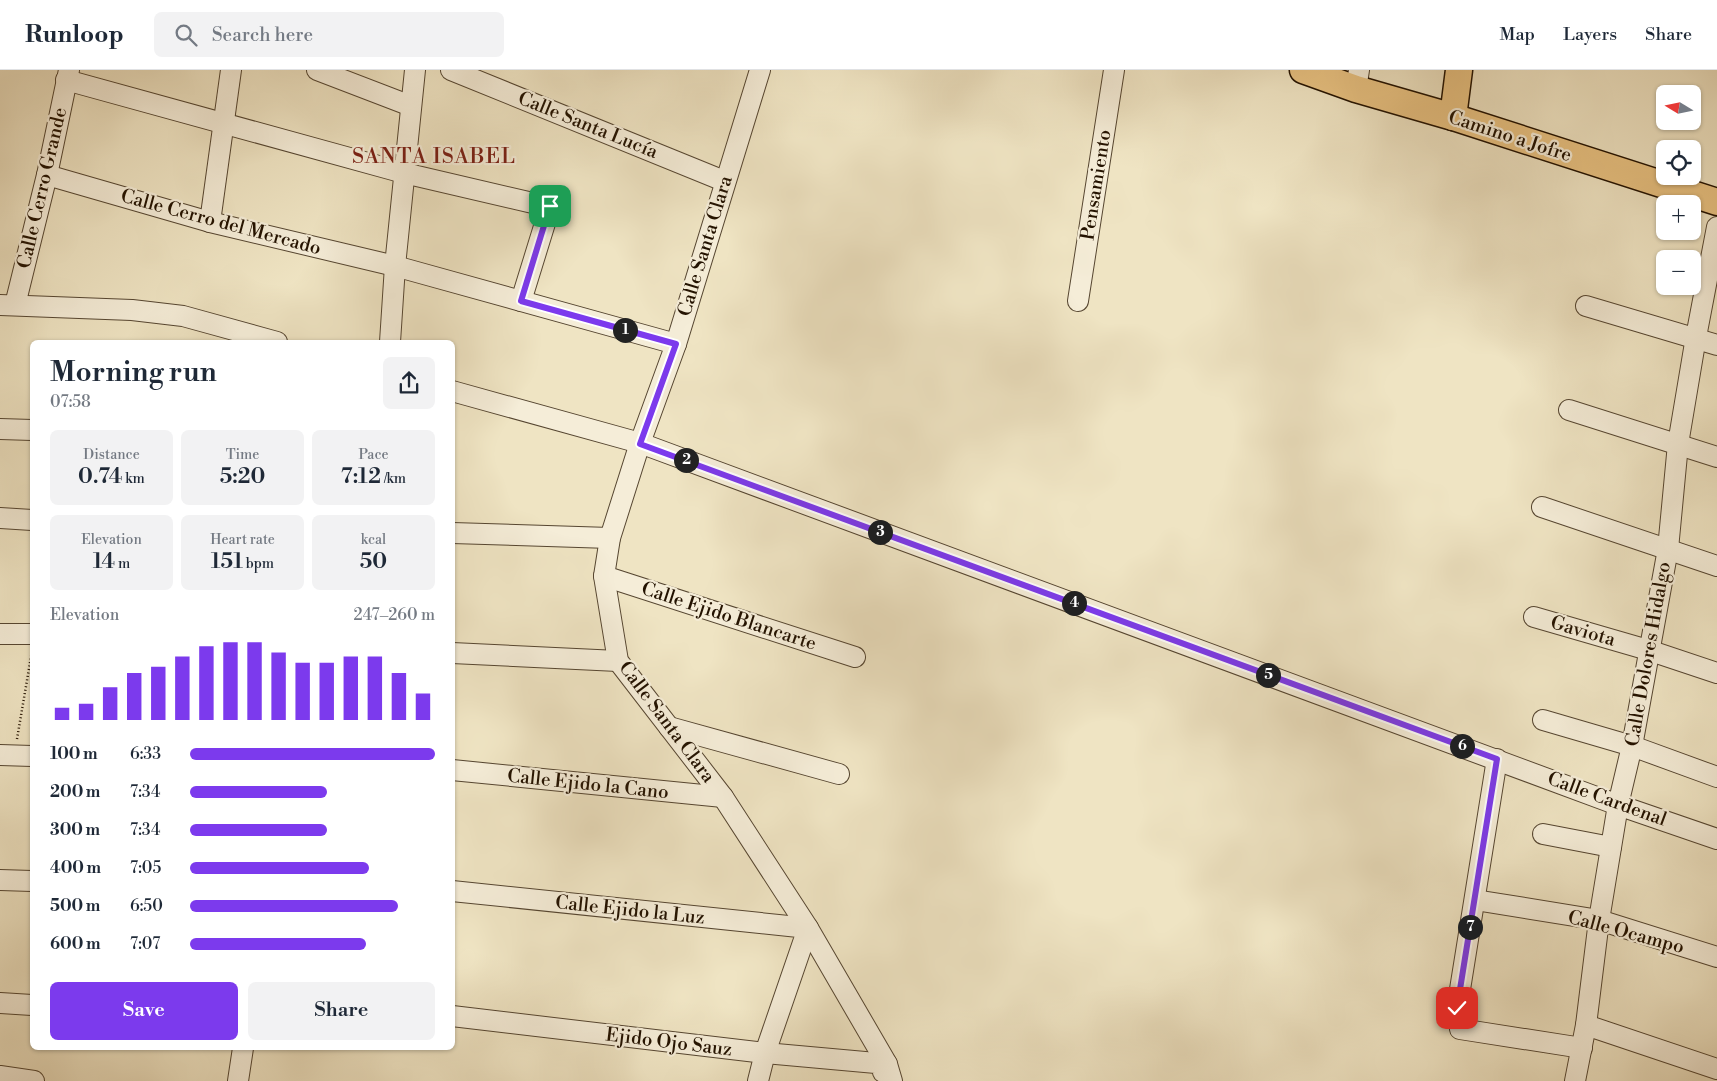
<!DOCTYPE html>
<meta charset="utf-8">
<style>
:root{--surface:#fff;--page:#f2f2f3;--text:#1f2937;--muted:#747a83;--line:#e0e1e3;--accent:#7c3aed}
body{margin:0;font-family:"Libre Bodoni",serif;background:var(--page);color:var(--text);height:100vh;display:flex;flex-direction:column;font-size:19px;white-space:nowrap}
*{box-sizing:border-box;margin:0}
p{font-size:16px;color:var(--muted)}
.icon{flex:none;width:28px;height:28px;fill:none;stroke:currentColor;stroke-width:2;stroke-linecap:round;stroke-linejoin:round}
.map{position:relative;flex:1;overflow:hidden}
.sheet{position:absolute;left:30px;top:270px;width:425px;height:710px;display:flex;flex-direction:column;background:var(--surface);border-radius:8px;box-shadow:0 1px 4px #0004}
.sheet>*{flex:none}
.needle{width:32px;rotate:280deg}
.tools{position:absolute;left:1656px;top:15px;display:grid;gap:10px}
.tools a{display:grid;place-items:center;width:45px;height:45px;border-radius:8px;background:var(--surface);box-shadow:0 1px 4px #0004;font-size:25px}
.pin{position:absolute;display:grid;place-items:center;width:42px;height:42px;color:#fff;margin:-21px;border-radius:10px;box-shadow:0 2px 8px #0006}
.km{position:absolute;width:25px;height:25px;margin:-12px;border-radius:50%;background:#222;color:#fff;font-size:14px;line-height:25px;text-align:center}
.round{display:grid;place-items:center;flex:none;width:52px;height:52px;border-radius:8px;background:var(--page)}
.head{display:flex;align-items:center;justify-content:space-between;height:85px;padding:0 20px}
h1{font-size:28px;font-weight:600;line-height:38px}
.figures{display:grid;grid-template-columns:repeat(3,1fr);gap:8px;height:85px;padding:5px 20px}
.figures div{display:grid;align-content:center;border-radius:8px;background:var(--page);text-align:center}
.figures b{font-size:21px;font-weight:600}
.figures small{font-size:14px;font-weight:400}
.figures p{font-size:14px}
.chart{height:140px;padding:10px 20px}
.chart p{display:flex;justify-content:space-between}
.chart svg{width:100%;height:90px;margin-top:5px;stroke:var(--accent);stroke-width:6}
.primary-button{display:flex;gap:10px;margin-top:auto;padding:10px 20px}
.primary-button a{flex:1;height:58px;border-radius:8px;background:var(--accent);color:#fff;font-size:20px;font-weight:600;line-height:58px;text-align:center}
.primary-button a+a{background:var(--page);color:var(--text)}
ul{padding:0 20px;list-style:none;font-size:16px}
li{display:grid;grid-template-columns:80px 60px 1fr;align-items:center;height:38px}
li i{height:12px;border-radius:6px;background:var(--accent)}
header{display:flex;align-items:center;gap:30px;box-sizing:border-box;height:70px;padding:0 25px;background:var(--surface);border-bottom:1px solid var(--line)}
header strong{font-size:24px}
nav{display:flex;gap:28px;margin-inline-start:auto;font-size:18px}
.search{width:350px;height:45px;background:var(--page);display:flex;align-items:center;gap:12px;box-sizing:border-box;padding:0 18px;border-radius:8px;color:var(--muted);font-size:19px}
.map>svg:first-child{display:block}
.lines{fill:none;stroke-linecap:round;stroke-linejoin:round}
.minor-casing{stroke:#564631;stroke-width:22}
.major-casing{stroke:#231200;stroke-width:29}
.path{stroke:#231200;stroke-width:2.5;stroke-dasharray:1 2.5;stroke-linecap:butt}
.minor{stroke:#f5edd8;stroke-width:20}
.major{stroke:#e8c282;stroke-width:26}
.route-casing{stroke:#fff;stroke-width:10}
.route{stroke:#7c3aed;stroke-width:6}
.labels{text-anchor:middle;dominant-baseline:central;stroke-width:4.5;stroke-linejoin:round;paint-order:stroke}
.street-label{font-size:19px;fill:#231200;stroke:#f5edd8}
.quarter-label{font-size:21px;letter-spacing:1px;fill:#7a1f14;stroke:#f5edd8}
</style>
<header>
<strong>Runloop</strong>
<div class="search"><svg class="icon" aria-label="search" viewBox="0 0 24 24"><circle cx="10" cy="10" r="6"/><path d="M15 15l6 6"/></svg>Search here</div>
<nav><a>Map</a><a>Layers</a><a>Share</a></nav>
</header>
<div class="map">
<svg width="1717" height="1011" viewBox="0 0 1717 1011">
<rect width="100%" height="100%" fill="#efe4c3"/>
<filter id="stains"><feTurbulence type="fractalNoise" baseFrequency=".004" numOctaves="4"/><feColorMatrix values="0 0 0 0 .2 0 0 0 0 .09 0 0 0 0 .02 0 0 0 .5 -.17"/></filter>
<radialGradient id="worn" r=".72"><stop offset=".6" stop-color="#630" stop-opacity="0"/><stop offset="1" stop-color="#630" stop-opacity=".3"/></radialGradient>
<g class="lines">
<defs>
<g id="minor">
<polyline points="317,0 411,36"/>
<polyline points="451,0 724,111"/>
<polyline points="760,0 676,274 640,373 610,468 604,506 618,591 723,727 808,858 887,994 892,1011"/>
<polyline points="66,10 404,103 550,137 521,231"/>
<polyline points="1356,19 1359,0"/>
<polyline points="47,105 210,152 395,196 676,274"/>
<polyline points="210,152 231,0"/>
<polyline points="1078,231 1114,0"/>
<polyline points="0,235 132,240 183,246 277,272"/>
<polyline points="15,235 47,105 69,0"/>
<polyline points="1586,236 1717,275"/>
<polyline points="390,272 395,196 415,0"/>
<polyline points="452,321 640,373 1618,735 1717,769"/>
<polyline points="1569,340 1717,387"/>
<polyline points="0,359 32,360"/>
<polyline points="1542,437 1717,496"/>
<polyline points="0,448 32,450"/>
<polyline points="452,463 610,468"/>
<polyline points="604,506 855,587"/>
<polyline points="1534,547 1648,580 1717,603"/>
<polyline points="0,564 32,564"/>
<polyline points="452,583 618,591"/>
<polyline points="1543,650 1632,676 1717,707"/>
<polyline points="669,657 839,704"/>
<polyline points="0,685 32,686"/>
<polyline points="1497,689 1457,938 1460,959 1582,978"/>
<polyline points="452,700 723,727"/>
<polyline points="1543,764 1611,777"/>
<polyline points="0,810 32,811"/>
<polyline points="452,821 808,858 765,983 758,1011"/>
<polyline points="1475,830 1599,850 1717,887"/>
<polyline points="0,933 32,935"/>
<polyline points="452,946 765,983 887,994 883,1002"/>
<polyline points="1586,955 1717,999"/>
<polyline points="0,1006 34,1011"/>
<polyline points="238,1011 243,978"/>
<polyline points="1575,1011 1586,955 1599,850 1618,735 1632,676 1668,479 1678,374 1696,267 1717,157"/>
</g>
<g id="major">
<polyline points="1303,0 1356,19 1453,47 1717,132"/>
<polyline points="1453,47 1459,0"/>
</g>
</defs>
<!-- minor casing -->
<use href="#minor" class="minor-casing"/>
<!-- major casing -->
<use href="#major" class="major-casing"/>
<!-- path -->
<polyline class="path" points="17,669 32,581"/>
<!-- minor -->
<use href="#minor" class="minor"/>
<!-- major -->
<use href="#major" class="major"/>
</g>
<g class="lines">
<defs>
<polyline id="route" points="550,136 521,231 676,274 640,374 1497,689 1457,938"/>
</defs>
<!-- route casing -->
<use href="#route" class="route-casing"/>
<!-- route -->
<use href="#route" class="route"/>
</g>
<g class="labels">
<!-- street labels -->
<g class="street-label">
<text transform="translate(588 55) rotate(22)">Calle Santa Lucía</text>
<text transform="translate(1510 66) rotate(18)">Camino a Jofre</text>
<text transform="translate(1096 115) rotate(-81)">Pensamiento</text>
<text transform="translate(42 118) rotate(-77)">Calle Cerro Grande</text>
<text transform="translate(221 152) rotate(15)">Calle Cerro del Mercado</text>
<text transform="translate(705 176) rotate(-73)">Calle Santa Clara</text>
<text transform="translate(729 546) rotate(18)">Calle Ejido Blancarte</text>
<text transform="translate(1583 561) rotate(16)">Gaviota</text>
<text transform="translate(1648 584) rotate(-80)">Calle Dolores Hidalgo</text>
<text transform="translate(667 652) rotate(53)">Calle Santa Clara</text>
<text transform="translate(588 714) rotate(6)">Calle Ejido la Cano</text>
<text transform="translate(1607 729) rotate(20)">Calle Cardenal</text>
<text transform="translate(630 840) rotate(6)">Calle Ejido la Luz</text>
<text transform="translate(1626 862) rotate(15)">Calle Ocampo</text>
<text transform="translate(669 972) rotate(7)">Ejido Ojo Sauz</text>
</g>
<!-- quarter labels -->
<g class="quarter-label">
<text x="434" y="87">SANTA ISABEL</text>
</g>
</g>
<rect width="100%" height="100%" filter="url(#stains)"/>
<rect width="100%" height="100%" fill="url(#worn)"/>
</svg>
<div class="tools">
<a><svg class="needle" viewBox="-14 -14 28 28"><path d="M0-13l5 13h-10z" fill="#e53935"/><path d="M0 13l5-13h-10z" fill="#747a83"/></svg></a>
<a><svg class="icon" aria-label="locate" viewBox="0 0 24 24"><circle cx="12" cy="12" r="6"/><path d="M12 2v4M12 18v4M2 12h4M18 12h4"/></svg></a>
<a>+</a>
<a>−</a>
</div>
<div class="pin" style="left:550px;top:136px;background:#1e9e55"><svg class="icon" aria-label="arrive" viewBox="0 0 24 24"><path d="M6 21V4h12l-3 4 3 4H6"/></svg></div>
<div class="pin" style="left:1457px;top:938px;background:#d93025"><svg class="icon" aria-label="check" viewBox="0 0 24 24"><path d="M5 12l5 5 9-10"/></svg></div>
<b class="km" style="left:625px;top:260px">1</b>
<b class="km" style="left:686px;top:390px">2</b>
<b class="km" style="left:880px;top:462px">3</b>
<b class="km" style="left:1074px;top:533px">4</b>
<b class="km" style="left:1268px;top:605px">5</b>
<b class="km" style="left:1462px;top:676px">6</b>
<b class="km" style="left:1470px;top:857px">7</b>
<section class="sheet">
<div class="head"><div><h1>Morning run</h1><p>07:58</p></div><a class="round"><svg class="icon" aria-label="share" viewBox="0 0 24 24"><path d="M12 15V3M7 8l5-5 5 5M5 13v7h14v-7"/></svg></a></div>
<div class="figures">
<div><p>Distance</p><b>0.74<small> km</small></b></div>
<div><p>Time</p><b>5:20</b></div>
<div><p>Pace</p><b>7:12<small> /km</small></b></div>
</div>
<div class="figures">
<div><p>Elevation</p><b>14<small> m</small></b></div>
<div><p>Heart rate</p><b>151<small> bpm</small></b></div>
<div><p>kcal</p><b>50</b></div>
</div>
<div class="chart"><p><span>Elevation</span>247–260 m</p>
<svg viewBox="0 0 160 44" preserveAspectRatio="none"><path d="M5 44V38M15 44V36M25 44V28M35 44V21M45 44V18M55 44V13M65 44V8M75 44V6M85 44V6M95 44V11M105 44V16M115 44V16M125 44V13M135 44V13M145 44V21M155 44V31"/></svg>
</div>
<ul>
<li><b>100 m</b>6:33<i style="width:100%"></i></li>
<li><b>200 m</b>7:34<i style="width:56%"></i></li>
<li><b>300 m</b>7:34<i style="width:56%"></i></li>
<li><b>400 m</b>7:05<i style="width:73%"></i></li>
<li><b>500 m</b>6:50<i style="width:85%"></i></li>
<li><b>600 m</b>7:07<i style="width:72%"></i></li>
</ul>
<div class="primary-button"><a>Save</a><a>Share</a></div>
</section>
</div>
